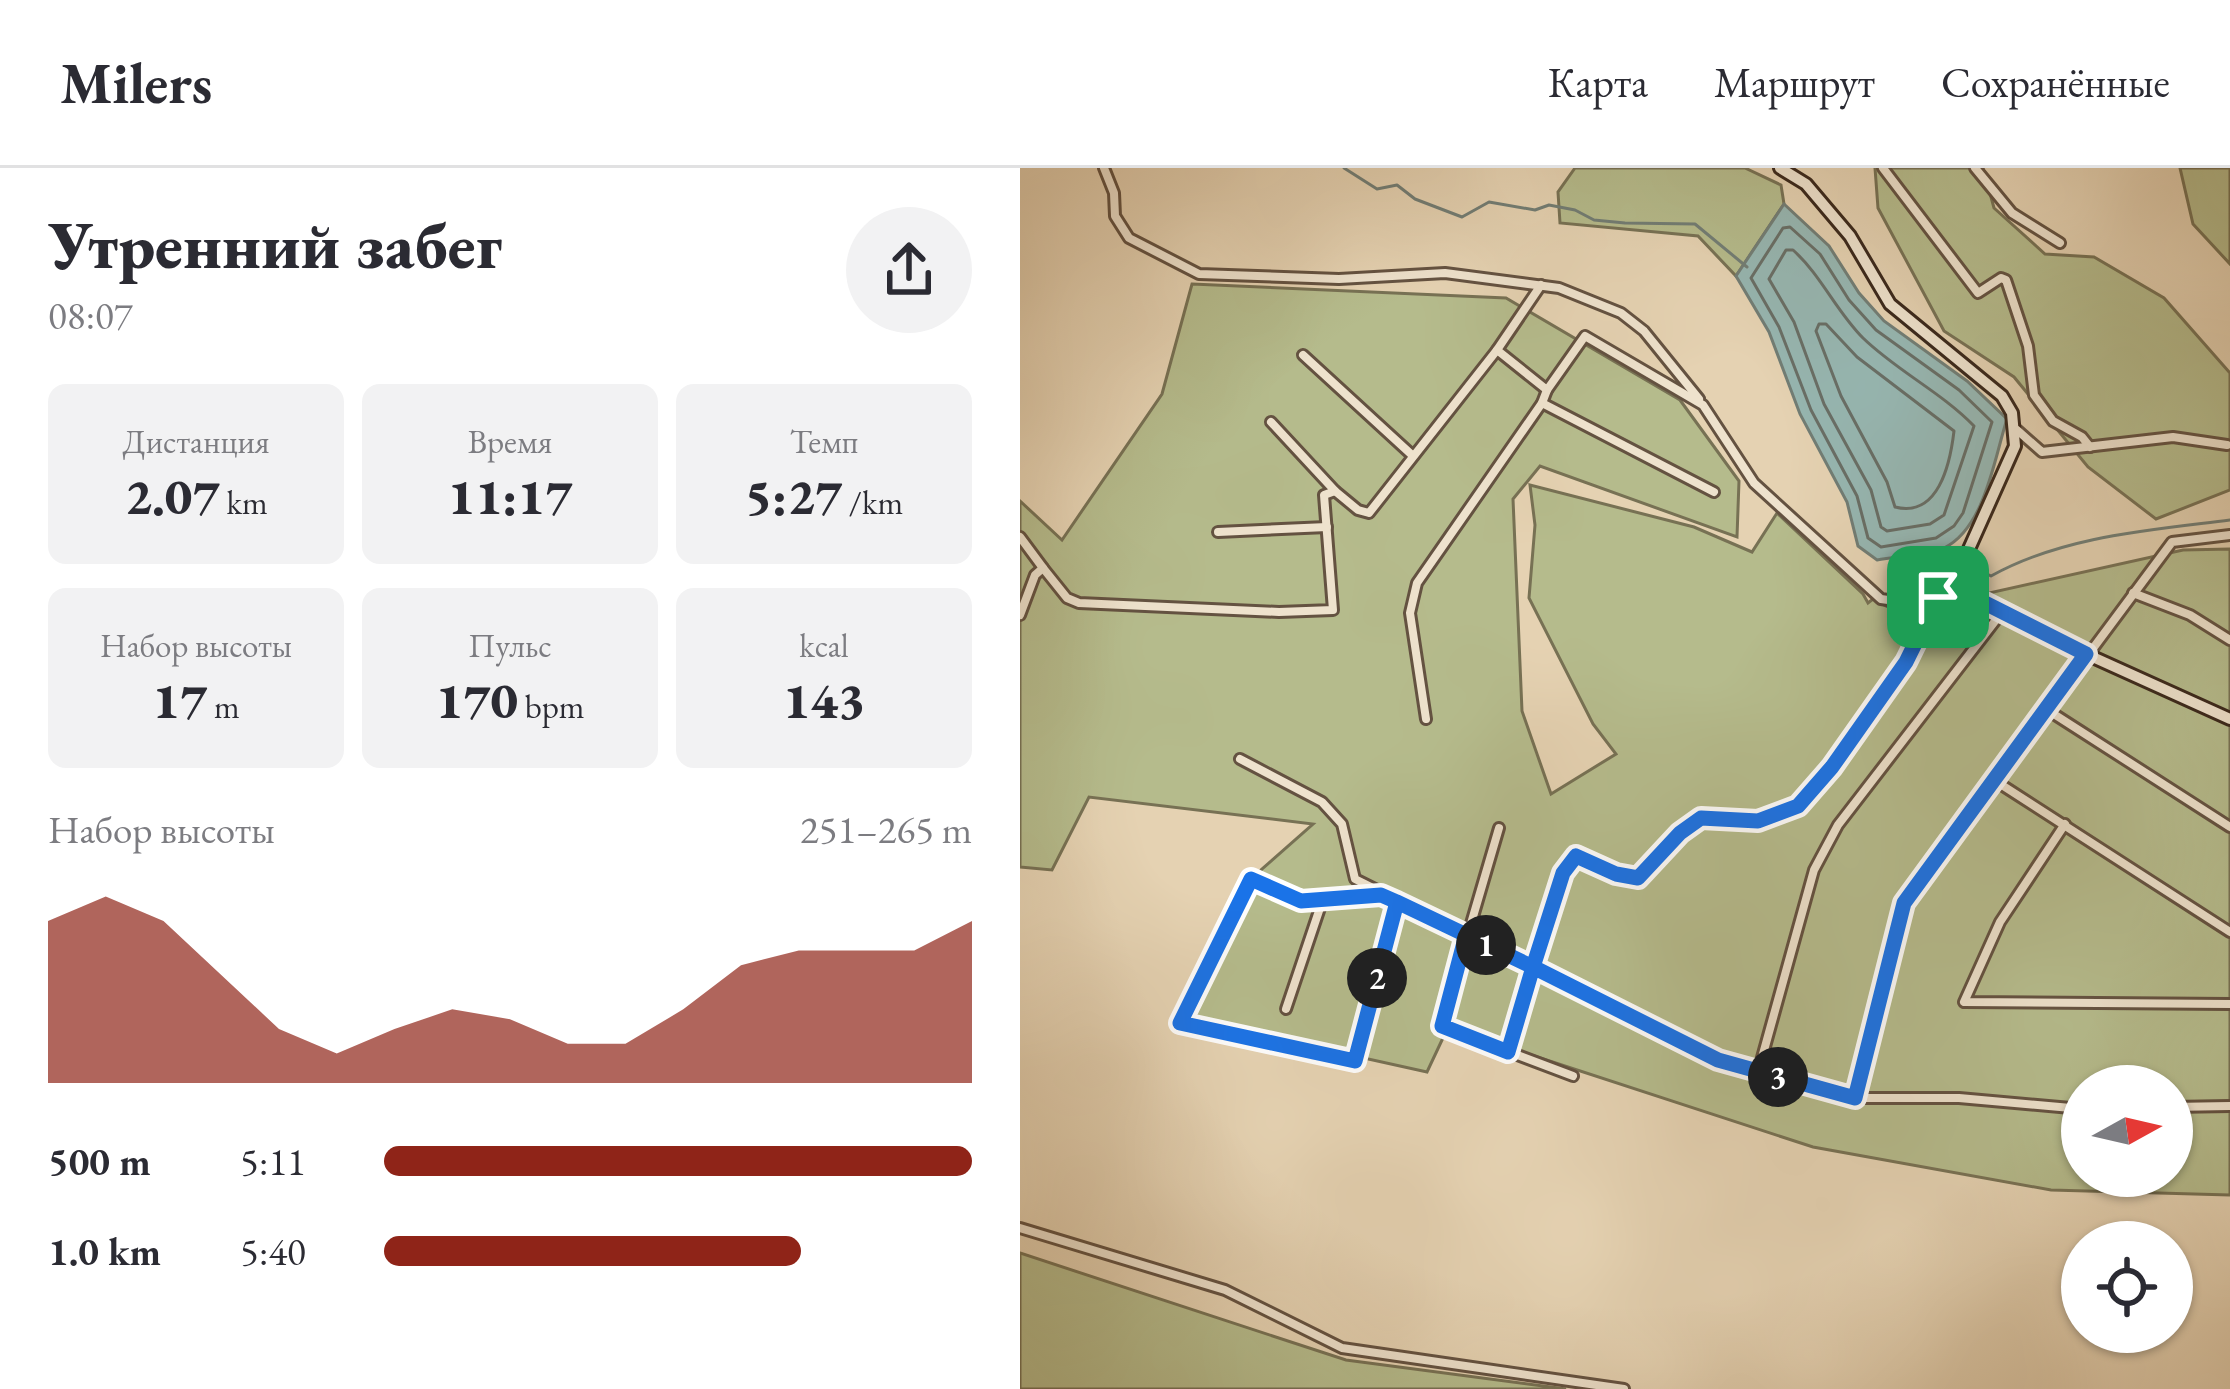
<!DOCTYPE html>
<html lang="ru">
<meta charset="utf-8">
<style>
:root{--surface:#fff;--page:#f2f2f3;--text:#2b2b33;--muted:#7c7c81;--line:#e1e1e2;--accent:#8f2418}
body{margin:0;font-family:"EB Garamond",serif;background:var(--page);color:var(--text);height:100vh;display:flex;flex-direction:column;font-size:45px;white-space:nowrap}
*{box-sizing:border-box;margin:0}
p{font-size:39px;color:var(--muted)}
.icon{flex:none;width:66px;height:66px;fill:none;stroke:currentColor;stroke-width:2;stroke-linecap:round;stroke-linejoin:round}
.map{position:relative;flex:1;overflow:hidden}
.drawer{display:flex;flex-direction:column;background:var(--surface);width:1020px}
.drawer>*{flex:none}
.needle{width:78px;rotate:82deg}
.tools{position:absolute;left:1041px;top:897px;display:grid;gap:24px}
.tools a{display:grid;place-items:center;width:132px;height:132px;border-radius:50%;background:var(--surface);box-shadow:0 3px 9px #0004;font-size:60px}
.pin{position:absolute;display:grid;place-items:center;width:102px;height:102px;color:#fff;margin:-51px;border-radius:24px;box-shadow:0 6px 18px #0006}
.km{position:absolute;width:60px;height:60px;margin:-30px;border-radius:50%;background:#222;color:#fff;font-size:33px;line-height:60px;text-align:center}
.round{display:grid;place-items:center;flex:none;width:126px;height:126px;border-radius:63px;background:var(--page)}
.overview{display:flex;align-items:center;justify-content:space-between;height:204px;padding:0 48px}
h1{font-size:66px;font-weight:800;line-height:90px}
.stats{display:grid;grid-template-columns:repeat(3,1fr);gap:18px;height:204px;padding:12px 48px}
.stats div{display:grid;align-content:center;border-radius:18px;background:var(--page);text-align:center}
.stats b{font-size:51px;font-weight:800}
.stats small{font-size:33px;font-weight:400}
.stats p{font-size:33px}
.chart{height:336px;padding:24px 48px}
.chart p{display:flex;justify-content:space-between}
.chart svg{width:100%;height:216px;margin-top:12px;fill:var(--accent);opacity:.7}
ul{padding:0 48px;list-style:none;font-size:39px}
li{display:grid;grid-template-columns:192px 144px 1fr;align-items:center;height:90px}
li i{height:30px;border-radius:15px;background:var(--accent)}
header{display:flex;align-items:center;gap:72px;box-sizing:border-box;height:168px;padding:0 60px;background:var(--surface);border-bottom:3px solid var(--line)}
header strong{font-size:57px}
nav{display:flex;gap:66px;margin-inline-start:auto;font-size:42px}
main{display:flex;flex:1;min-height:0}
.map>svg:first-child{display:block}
.green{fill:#b5bb8c;stroke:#777154;stroke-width:3;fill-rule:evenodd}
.water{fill:#96b6b1;stroke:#717d75;stroke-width:3}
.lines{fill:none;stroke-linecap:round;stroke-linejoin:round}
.shore{stroke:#686e66;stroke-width:3}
.stream{stroke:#717d75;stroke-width:3}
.street-casing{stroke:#645241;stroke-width:14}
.secondary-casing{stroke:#39271b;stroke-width:16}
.street{stroke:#eee2cd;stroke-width:8}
.secondary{stroke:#eee2cd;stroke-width:10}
.route-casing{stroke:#fff;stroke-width:24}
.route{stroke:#1a73e8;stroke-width:15}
</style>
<header>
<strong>Milers</strong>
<nav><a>Карта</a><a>Маршрут</a><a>Сохранённые</a></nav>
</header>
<main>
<section class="drawer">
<div class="overview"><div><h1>Утренний забег</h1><p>08:07</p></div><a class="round"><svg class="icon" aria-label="share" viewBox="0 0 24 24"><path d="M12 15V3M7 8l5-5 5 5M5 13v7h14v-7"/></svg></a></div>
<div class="stats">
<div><p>Дистанция</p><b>2.07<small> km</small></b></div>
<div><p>Время</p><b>11:17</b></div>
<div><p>Темп</p><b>5:27<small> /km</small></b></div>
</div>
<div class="stats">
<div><p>Набор высоты</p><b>17<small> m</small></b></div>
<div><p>Пульс</p><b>170<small> bpm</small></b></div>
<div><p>kcal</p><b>143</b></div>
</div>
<div class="chart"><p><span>Набор высоты</span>251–265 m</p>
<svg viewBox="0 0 160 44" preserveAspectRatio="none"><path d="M0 44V11L10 6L20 11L30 22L40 33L50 38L60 33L70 29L80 31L90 36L100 36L110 29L120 20L130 17L140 17L150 17L160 11V44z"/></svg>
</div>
<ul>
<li><b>500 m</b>5:11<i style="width:100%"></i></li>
<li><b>1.0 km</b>5:40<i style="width:71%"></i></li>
</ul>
</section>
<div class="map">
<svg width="1210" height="1221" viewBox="0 0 1210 1221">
<rect width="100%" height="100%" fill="#e5d2b2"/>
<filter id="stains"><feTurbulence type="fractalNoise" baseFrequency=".00167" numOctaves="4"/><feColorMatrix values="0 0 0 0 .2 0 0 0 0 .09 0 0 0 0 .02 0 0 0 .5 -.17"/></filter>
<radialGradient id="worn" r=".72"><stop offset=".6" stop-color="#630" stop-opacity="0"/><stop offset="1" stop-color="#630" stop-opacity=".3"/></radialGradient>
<!-- green -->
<g class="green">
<polygon points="555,0 725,0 761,17 764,36 716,108 678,68 540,55 538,24"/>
<polygon points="855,0 963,0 974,40 1025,86 1074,89 1144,130 1210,205 1210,322 1136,351 1068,299 994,209 924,163 858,40"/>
<polygon points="1160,0 1210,0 1210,96 1173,56"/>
<path d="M172,116l314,14 174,102 59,81 -2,56 -197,-71 -27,33 9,212 29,83 65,-40 -23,-30 -64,-126 6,-73 -5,-40 164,42 58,25 25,-39 86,81 5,9 5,-4 15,8 31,1 2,8 -27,56 50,-69 239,-53 47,-1v646l-179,-5 -238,-43 -294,-96 -69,-28 -23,49 -239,-53 73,-149 52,-46 -224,-27 -37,73 -32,-3v-366l42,39 100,-146zM1062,918h90v90h-90z"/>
<polygon points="0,1085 326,1192 546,1221 0,1221"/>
</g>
<!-- water -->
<path class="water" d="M764,36l45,42 30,47 25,28 83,60 40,38c-13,40 -22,109 -63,129 -19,9 -47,8 -67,12l-19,-14 -11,-44 -47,-88 -31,-82 -33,-56z"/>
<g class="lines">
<!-- shore -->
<g class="shore">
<polygon points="770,59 800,86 829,132 856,162 939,222 972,254 943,345 934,358 916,370 861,379 848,370 837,328 791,242 759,159 731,110 763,60"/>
<path d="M766,82h7c28,25 43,61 70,88 34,33 78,54 111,88l-30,89 -14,9 -43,7 -6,-4 -10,-37 -47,-86 -30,-82 -25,-43z"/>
<path d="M799,156h7l31,33 97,74c-4,34 -16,87 -59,76l-8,-25 -46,-86 -25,-65z"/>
</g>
<!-- stream -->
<g class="stream">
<polyline points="324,0 357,21 377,17 395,31 442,49 469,34 515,42 529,37 555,42 574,52 605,55 675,56 727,99"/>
<path d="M950,389l9,13 12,6c72,-40 159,-46 239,-56"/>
</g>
<defs>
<g id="street">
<polyline points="84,0 94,25 95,48 109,70 179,106 319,111 425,105 539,120 601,145 624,163 679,231"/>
<polyline points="863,0 958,125 981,110 986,112 1008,178 1014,227 1033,253 1062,269 1070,279"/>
<polyline points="955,0 992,45 1040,75"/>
<polyline points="477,182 521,117"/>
<polyline points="283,187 392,287"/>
<polyline points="522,235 694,324"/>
<polyline points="251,254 315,323"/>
<polyline points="997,262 1022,284 1153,269 1207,277"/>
<polyline points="198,364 307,359"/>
<polyline points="0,369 23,400 15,407 0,447"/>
<polyline points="23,400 47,430 59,435 259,444 313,442 304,327 315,323 338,342 349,345 477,182 527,222 565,168 683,237 734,315 861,431 882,434 918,429"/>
<polyline points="930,405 949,381"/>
<polyline points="1113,425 1170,447 1210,472"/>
<polyline points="1026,541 1210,659"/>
<polyline points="406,551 390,445 397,415 522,235 527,222"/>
<polyline points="220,591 302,634 322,656 335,711 698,892 835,930 939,930 1062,941"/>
<polyline points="974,612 1210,764"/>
<polyline points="1045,656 980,754 944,834 1210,836"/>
<polyline points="479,660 421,858 553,908"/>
<polyline points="357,727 281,733 231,711 160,855 335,893 377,734"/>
<polyline points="266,841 303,731"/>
<polyline points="488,884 543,705 556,688 595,706 618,709 660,665 681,650 738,653 778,638 812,599 886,493 917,430"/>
<polyline points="738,904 794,702 818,657 982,444"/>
<polyline points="835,930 884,735 1152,374 1210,367"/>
<polyline points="1152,939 1210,938"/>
<polyline points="0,1060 205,1122 322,1180 604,1221"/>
</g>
<g id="secondary">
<polyline points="760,0 786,16 830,68 870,136 982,228 992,245 995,278 949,381"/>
<polyline points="961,433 930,405 918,429 961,433 1066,486 1210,551"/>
</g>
</defs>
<!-- street casing -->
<use href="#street" class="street-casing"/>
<!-- secondary casing -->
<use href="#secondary" class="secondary-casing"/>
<!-- street -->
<use href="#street" class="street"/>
<!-- secondary -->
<use href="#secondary" class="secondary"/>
</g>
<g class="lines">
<defs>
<polyline id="route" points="918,429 886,494 812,599 778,638 738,653 681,650 660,665 618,710 596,706 556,688 543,705 513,799 377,734 361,727 281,733 231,711 160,855 335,893 377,734 446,767 422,858 488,884 513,799 698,892 835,930 884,735 1066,486 961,433 930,405 918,429"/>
</defs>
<!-- route casing -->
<use href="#route" class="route-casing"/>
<!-- route -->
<use href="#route" class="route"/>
</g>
<rect width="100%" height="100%" filter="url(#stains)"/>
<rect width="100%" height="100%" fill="url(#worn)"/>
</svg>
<div class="tools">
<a><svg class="needle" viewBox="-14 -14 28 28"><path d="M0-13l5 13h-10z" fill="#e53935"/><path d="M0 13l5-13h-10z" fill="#7c7c81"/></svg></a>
<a><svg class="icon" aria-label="locate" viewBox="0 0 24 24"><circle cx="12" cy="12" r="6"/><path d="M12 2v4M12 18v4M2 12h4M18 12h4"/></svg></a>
</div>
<div class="pin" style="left:918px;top:429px;background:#1e9e55"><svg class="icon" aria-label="arrive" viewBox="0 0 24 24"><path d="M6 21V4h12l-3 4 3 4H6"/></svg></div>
<b class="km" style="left:466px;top:777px">1</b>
<b class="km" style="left:357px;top:810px">2</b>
<b class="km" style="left:758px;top:909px">3</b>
</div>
</main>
